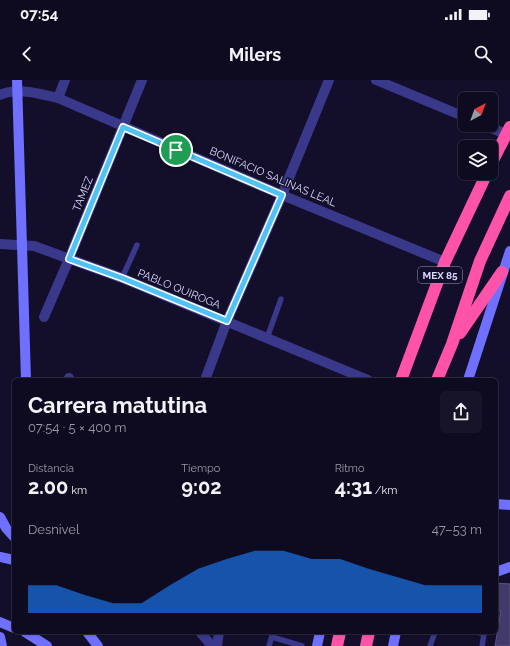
<!DOCTYPE html>
<html lang="es">
<meta charset="utf-8">
<style>
:root{--surface:#0e0b20;--page:#171429;--text:#f1f3f6;--muted:#9b9ba5;--line:#2e2b3e;--accent:#1a73e8}
body{margin:0;font-family:Raleway,sans-serif;background:var(--page);color:var(--text);height:100vh;display:flex;flex-direction:column;font-size:15px;white-space:nowrap}
*{box-sizing:border-box;margin:0}
p{font-size:13px;color:var(--muted)}
.icon{flex:none;width:22px;height:22px;fill:none;stroke:currentColor;stroke-width:2;stroke-linecap:round;stroke-linejoin:round}
.map{position:relative;flex:1;overflow:hidden}
.panel{position:absolute;left:12px;top:298px;width:486px;height:256px;display:flex;flex-direction:column;background:var(--surface);border-radius:6px;box-shadow:0 1px 3px #0004,0 0 0 1px var(--line)}
.panel>*{flex:none}
.needle{width:26px;rotate:41deg}
.fabs{position:absolute;left:458px;top:12px;display:grid;gap:8px}
.fabs a{display:grid;place-items:center;width:40px;height:40px;border-radius:6px;background:var(--surface);box-shadow:0 1px 3px #0004,0 0 0 1px var(--line);font-size:20px}
.pin{position:absolute;display:grid;place-items:center;width:34px;height:34px;color:#fff;margin:-17px;border:2px solid #fff;border-radius:50%;box-shadow:0 1px 4px #0007}
.round{display:grid;place-items:center;flex:none;width:42px;height:42px;border-radius:6px;background:var(--page)}
.overview{display:flex;align-items:center;justify-content:space-between;height:68px;padding:0 16px}
h1{font-size:22px;font-weight:700;line-height:30px}
.metrics{display:grid;grid-template-columns:repeat(3,1fr);gap:6px;height:68px;padding:4px 16px}
.metrics div{display:grid;align-content:center}
.metrics b{font-size:20px;font-weight:700}
.metrics small{font-size:11px;font-weight:400}
.metrics p{font-size:11px}
.chart{height:112px;padding:8px 16px}
.chart p{display:flex;justify-content:space-between}
.chart svg{width:100%;height:72px;margin-top:4px;fill:var(--accent);opacity:.7}
.status{display:flex;justify-content:space-between;align-items:center;height:28px;padding:0 20px;background:var(--surface);direction:ltr}
.status svg{height:11px;fill:currentColor}
header{display:flex;justify-content:space-between;align-items:center;height:52px;padding:0 16px;background:var(--surface);font-size:18px;font-weight:700}
.map>svg:first-child{display:block}
.lines{fill:none;stroke-linecap:round;stroke-linejoin:round}
.lane{stroke:#39388b;stroke-width:5.5}
.street{stroke:#39388b;stroke-width:10}
.secondary{stroke:#6f70ff;stroke-width:10}
.highway{stroke:#ff53aa;stroke-width:12}
.wall{fill:#302759}
.building{fill:#423a6a;stroke:#5a5382}
.route-casing{stroke:#fff;stroke-width:8}
.route{stroke:#4fc3f7;stroke-width:5}
.labels{text-anchor:middle;dominant-baseline:central;stroke-width:3;stroke-linejoin:round;paint-order:stroke}
.shield{fill:#130f2a;stroke:#9f9cbf;stroke-width:1}
.shield-label{font-size:10px;font-weight:bold;fill:#dbd8ff}
.street-label{font-size:11px;fill:#dbd8ff;stroke:#130f2a}
</style>
<div class="status"><b>07:54</b><svg viewBox="0 0 49 12"><path d="M0 12V9h3v3zM5 12V6h3v6zM10 12V3h3v9zM15 12V0h3v12zM26 1h20v11H26zM47 4h2v5h-2z"/></svg></div>
<header><svg class="icon" aria-label="back" viewBox="0 0 24 24"><path d="M15 5l-7 7 7 7"/></svg>Milers<svg class="icon" aria-label="search" viewBox="0 0 24 24"><circle cx="10" cy="10" r="6"/><path d="M15 15l6 6"/></svg></header>
<div class="map">
<svg width="510" height="566" viewBox="0 0 510 566">
<rect width="100%" height="100%" fill="#130f2a"/>
<g class="lines">
<!-- lane -->
<g class="lane">
<polyline points="122,198 137,165"/>
<polyline points="267,258 281,219"/>
<polyline points="477,552 484,554 482,566"/>
<polyline points="272,557 302,566"/>
<polyline points="269,566 273,552"/>
<polyline points="430,566 435,552"/>
</g>
<!-- street -->
<g class="street">
<polyline points="376,0 465,37"/>
<path d="M0,15c19,-8 39,-1 58,3l224,97 163,67"/>
<polyline points="58,18 65,0"/>
<polyline points="484,45 506,54"/>
<polyline points="0,164 34,166 122,198 368,300"/>
<polyline points="44,237 69,179 142,0"/>
<polyline points="69,298 69,300"/>
<polyline points="205,300 227,241 282,115 329,0"/>
<polyline points="200,552 212,566"/>
<polyline points="217,566 219,552"/>
</g>
<!-- secondary -->
<g class="secondary">
<polyline points="17,0 26,300"/>
<polyline points="468,300 510,171"/>
<polyline points="496,424 510,425"/>
<polyline points="0,437 6,448 14,457"/>
<polyline points="0,477 14,480"/>
<polyline points="496,492 510,487"/>
<polyline points="0,542 14,548"/>
<polyline points="25,552 47,566"/>
<polyline points="87,552 98,566"/>
<polyline points="0,557 2,566"/>
<polyline points="317,566 320,552"/>
<polyline points="393,566 396,552"/>
</g>
<!-- highway -->
<g class="highway">
<polyline points="491,84 510,47"/>
<polyline points="460,253 502,192"/>
<polyline points="401,300 445,182 487,93"/>
<polyline points="437,300 452,264 480,181 510,116"/>
<polyline points="337,566 340,552"/>
<polyline points="366,566 369,552"/>
</g>
</g>
<!-- wall -->
<polygon class="wall" points="496,503 510,504 499,540 496,540"/>
<!-- building -->
<polygon class="building" points="496,503 510,504 510,566 495,566 501,531 496,530"/>
<g class="lines">
<defs>
<polygon id="route" points="123,47 282,115 227,241 122,198 69,179"/>
</defs>
<!-- route casing -->
<use href="#route" class="route-casing"/>
<!-- route -->
<use href="#route" class="route"/>
</g>
<g class="labels">
<!-- shield labels -->
<rect class="shield" x="418" y="187" width="44" height="16" rx="3"/>
<g class="shield-label">
<text x="440" y="195">MEX 85</text>
</g>
<!-- street labels -->
<g class="street-label">
<text transform="translate(273 97) rotate(23)">BONIFACIO SALINAS LEAL</text>
<text transform="translate(83 114) rotate(-68)">TAMEZ</text>
<text transform="translate(179 209) rotate(22)">PABLO QUIROGA</text>
</g>
</g>
</svg>
<div class="fabs">
<a><svg class="needle" viewBox="-14 -14 28 28"><path d="M0-13l5 13h-10z" fill="#e53935"/><path d="M0 13l5-13h-10z" fill="#9b9ba5"/></svg></a>
<a><svg class="icon" aria-label="layers" viewBox="0 0 24 24"><path d="M12 4l9 5-9 5-9-5zM3 14l9 5 9-5"/></svg></a>
</div>
<div class="pin" style="left:176px;top:70px;background:#1e9e55"><svg class="icon" aria-label="arrive" viewBox="0 0 24 24"><path d="M6 21V4h12l-3 4 3 4H6"/></svg></div>
<section class="panel">
<div class="overview"><div><h1>Carrera matutina</h1><p>07:54 · 5 × 400 m</p></div><a class="round"><svg class="icon" aria-label="share" viewBox="0 0 24 24"><path d="M12 15V3M7 8l5-5 5 5M5 13v7h14v-7"/></svg></a></div>
<div class="metrics">
<div><p>Distancia</p><b>2.00<small> km</small></b></div>
<div><p>Tiempo</p><b>9:02</b></div>
<div><p>Ritmo</p><b>4:31<small> /km</small></b></div>
</div>
<div class="chart"><p><span>Desnivel</span>47–53 m</p>
<svg viewBox="0 0 160 44" preserveAspectRatio="none"><path d="M0 44V27L10 27L20 33L30 38L40 38L50 27L60 17L70 11L80 6L90 6L100 11L110 11L120 17L130 22L140 27L150 27L160 27V44z"/></svg>
</div>
</section>
</div>
